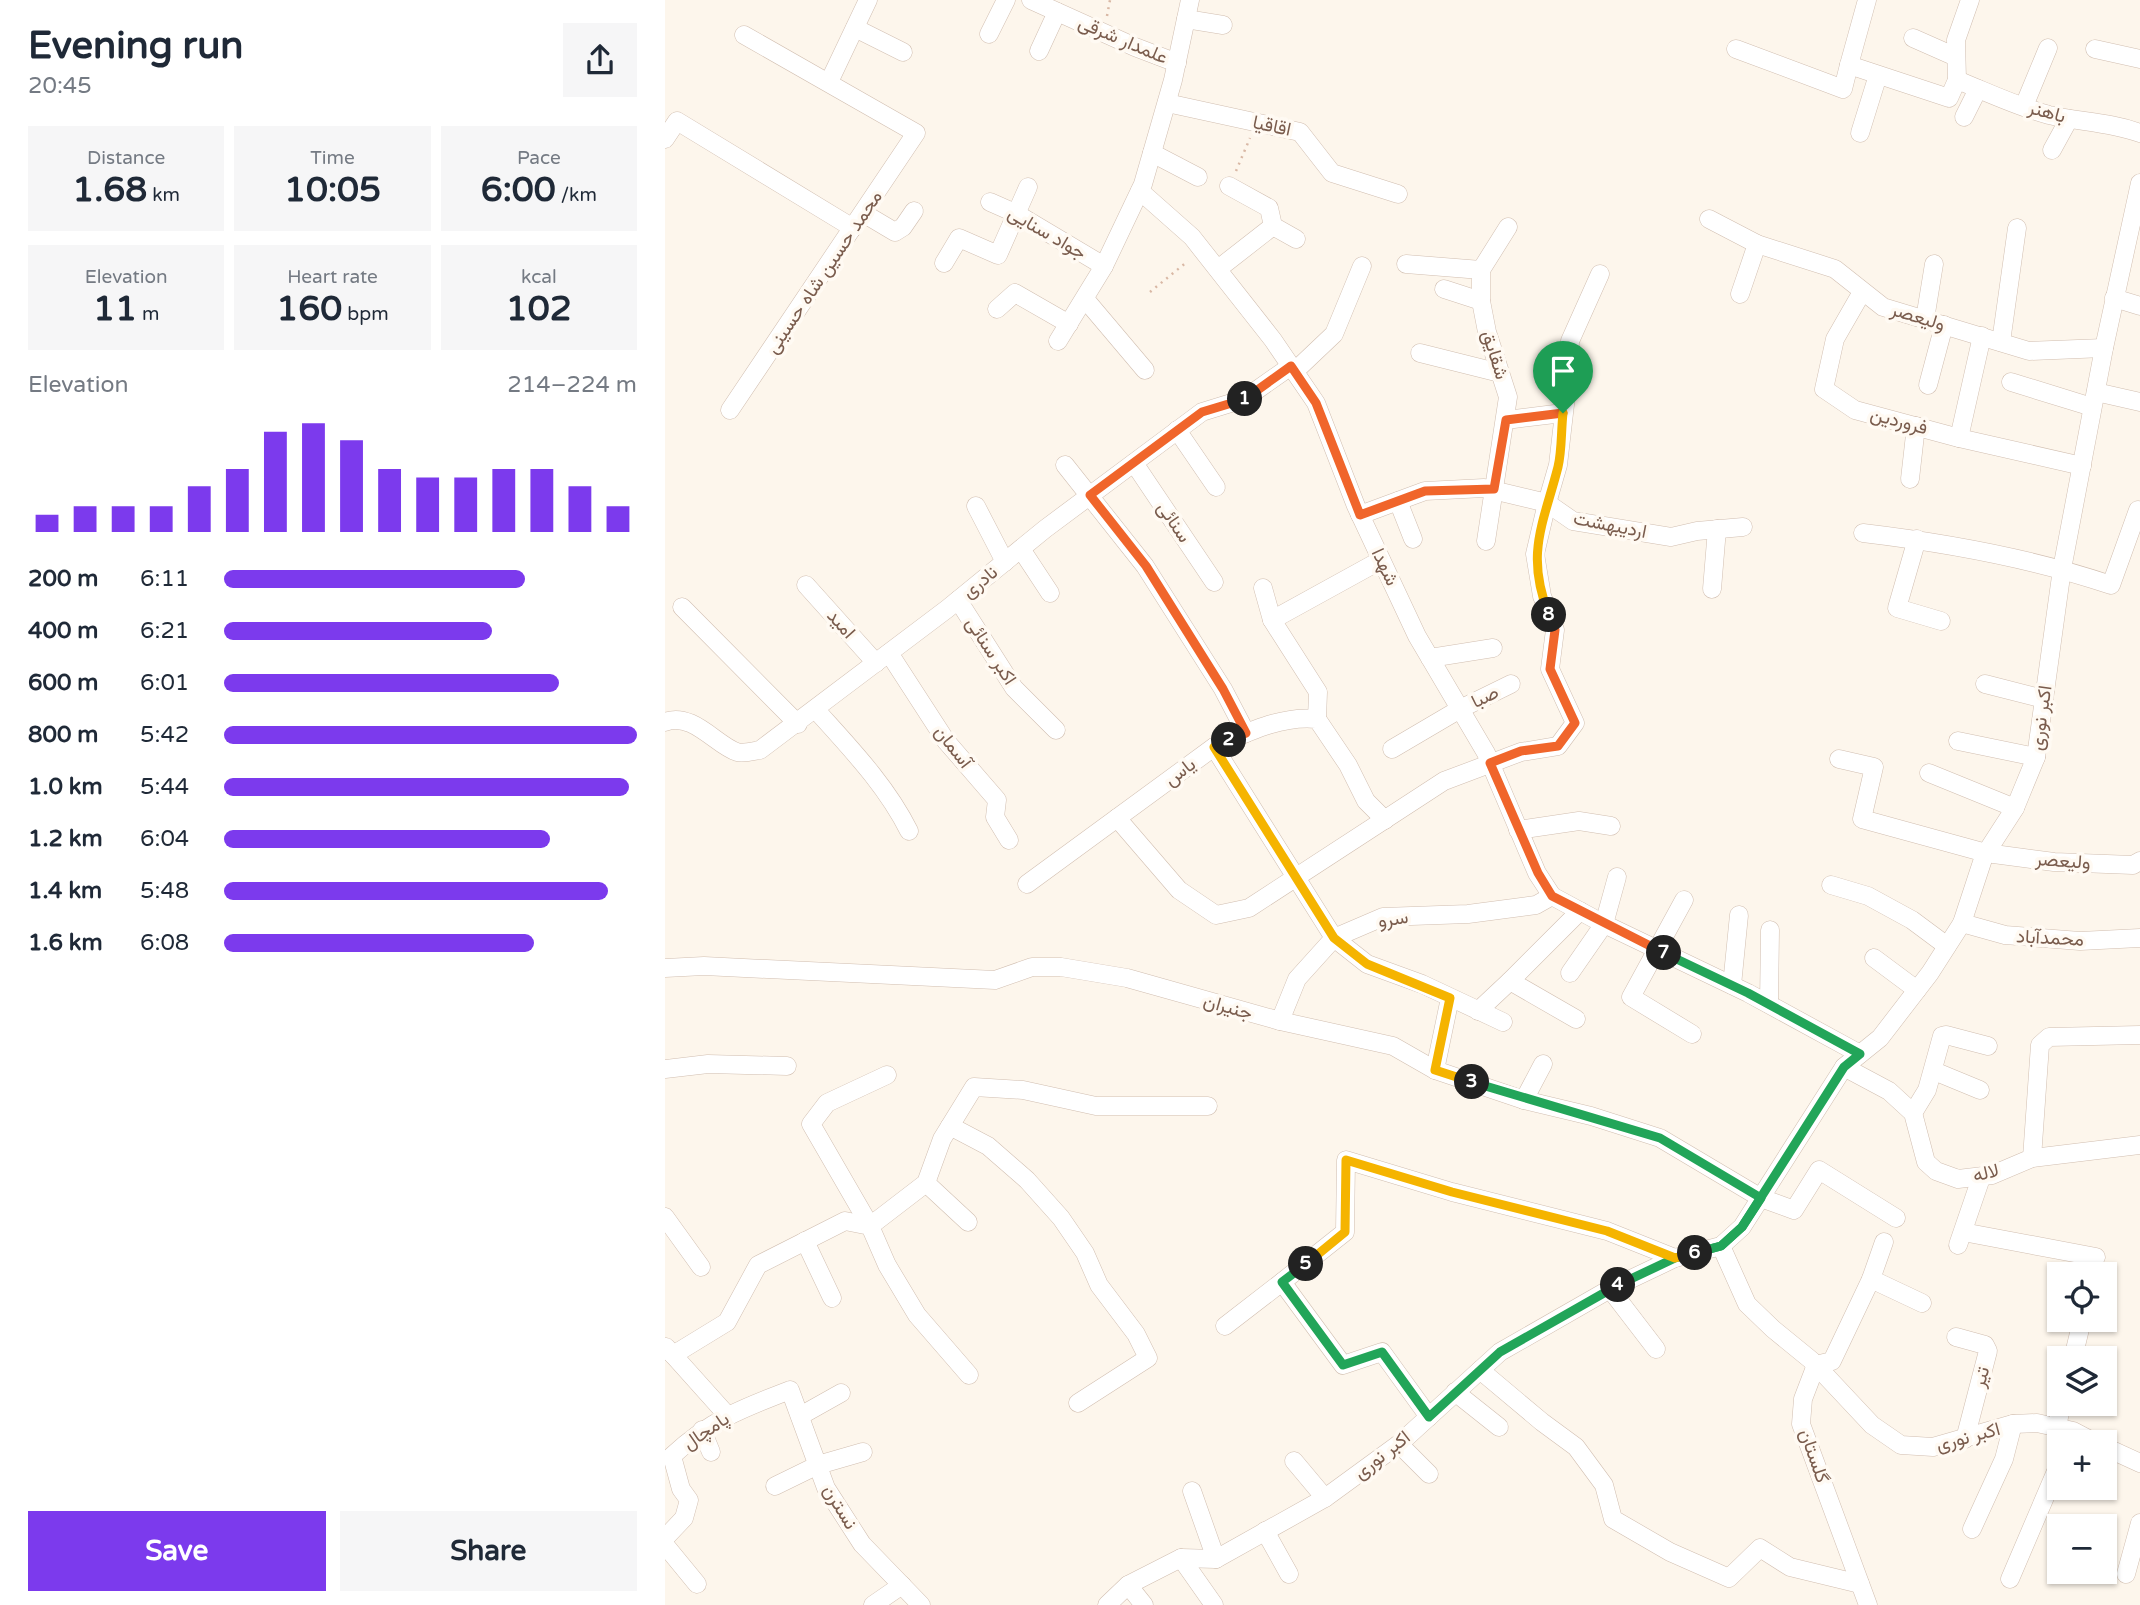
<!DOCTYPE html>
<meta charset="utf-8">
<style>
:root{--surface:#fff;--page:#f6f6f7;--text:#1f2937;--muted:#747a83;--accent:#7c3aed}
body{margin:0;font-family:"Varela Round",Vazirmatn,sans-serif;background:var(--page);color:var(--text);height:100vh;display:flex;flex-direction:column;font-size:26px;white-space:nowrap}
*{box-sizing:border-box;margin:0}
p{font-size:23px;color:var(--muted)}
.icon{flex:none;width:38px;height:38px;fill:none;stroke:currentColor;stroke-width:2;stroke-linecap:round;stroke-linejoin:round}
.map{position:relative;flex:1;overflow:hidden}
.drawer{display:flex;flex-direction:column;background:var(--surface);width:665px}
.drawer>*{flex:none}
.fabs{position:absolute;left:1382px;top:1262px;display:grid;gap:14px}
.fabs a{display:grid;place-items:center;width:70px;height:70px;border-radius:0px;background:var(--surface);box-shadow:0 2px 5px #0004;font-size:35px}
.pin{position:absolute;display:grid;place-items:center;width:60px;height:60px;color:#fff;margin:-72px -30px;border-radius:50% 50% 50% 0;rotate:-45deg;box-shadow:0 0 7px #0007}
.pin .icon{rotate:45deg}
.km{position:absolute;width:35px;height:35px;margin:-18px;border-radius:50%;background:#222;color:#fff;font-size:19px;line-height:35px;text-align:center}
.round{display:grid;place-items:center;flex:none;width:74px;height:74px;border-radius:0px;background:var(--page)}
.headline{display:flex;align-items:center;justify-content:space-between;height:119px;padding:0 28px}
h1{font-size:38px;font-weight:800;line-height:52px}
.stats{display:grid;grid-template-columns:repeat(3,1fr);gap:10px;height:119px;padding:7px 28px}
.stats div{display:grid;align-content:center;border-radius:0px;background:var(--page);text-align:center}
.stats b{font-size:35px;font-weight:800}
.stats small{font-size:19px;font-weight:400}
.stats p{font-size:19px}
.chart{height:196px;padding:14px 28px}
.chart p{display:flex;justify-content:space-between}
.chart svg{width:100%;height:126px;margin-top:7px;stroke:var(--accent);stroke-width:6}
.button{display:flex;gap:14px;margin-top:auto;padding:14px 28px}
.button a{flex:1;height:80px;border-radius:0px;background:var(--accent);color:#fff;font-size:28px;font-weight:800;line-height:80px;text-align:center}
.button a+a{background:var(--page);color:var(--text)}
ul{padding:0 28px;list-style:none;font-size:23px}
li{display:grid;grid-template-columns:112px 84px 1fr;align-items:center;height:52px}
li i{height:18px;border-radius:9px;background:var(--accent)}
main{display:flex;flex:1;min-height:0}
.map>svg:first-child{display:block}
.lines{fill:none;stroke-linecap:round;stroke-linejoin:round}
.minor-casing{stroke:#d1beb0;stroke-width:19}
.path{stroke:#d9b8a5;stroke-width:2.5;stroke-dasharray:2 5;stroke-linecap:butt}
.minor{stroke:#fff;stroke-width:18}
.split-1-casing{stroke:#fff;stroke-width:14}
.split-2-casing{stroke:#fff;stroke-width:14}
.split-3-casing{stroke:#fff;stroke-width:14}
.split-4-casing{stroke:#fff;stroke-width:14}
.split-5-casing{stroke:#fff;stroke-width:14}
.split-6-casing{stroke:#fff;stroke-width:14}
.split-7-casing{stroke:#fff;stroke-width:14}
.split-8-casing{stroke:#fff;stroke-width:14}
.split-9-casing{stroke:#fff;stroke-width:14}
.split-1{stroke:#f0652b;stroke-width:9}
.split-2{stroke:#f0652b;stroke-width:9}
.split-3{stroke:#f5b400;stroke-width:9}
.split-4{stroke:#22a559;stroke-width:9}
.split-5{stroke:#22a559;stroke-width:9}
.split-6{stroke:#f5b400;stroke-width:9}
.split-7{stroke:#22a559;stroke-width:9}
.split-8{stroke:#f0652b;stroke-width:9}
.split-9{stroke:#f5b400;stroke-width:9}
.labels{text-anchor:middle;dominant-baseline:central;stroke-width:7;stroke-linejoin:round;paint-order:stroke}
.street-label{font-size:19px;fill:#7a5c4d;stroke:#fffaf3}
</style>
<main>
<section class="drawer">
<div class="headline"><div><h1>Evening run</h1><p>20:45</p></div><a class="round"><svg class="icon" aria-label="share" viewBox="0 0 24 24"><path d="M12 15V3M7 8l5-5 5 5M5 13v7h14v-7"/></svg></a></div>
<div class="stats">
<div><p>Distance</p><b>1.68<small> km</small></b></div>
<div><p>Time</p><b>10:05</b></div>
<div><p>Pace</p><b>6:00<small> /km</small></b></div>
</div>
<div class="stats">
<div><p>Elevation</p><b>11<small> m</small></b></div>
<div><p>Heart rate</p><b>160<small> bpm</small></b></div>
<div><p>kcal</p><b>102</b></div>
</div>
<div class="chart"><p><span>Elevation</span>214–224 m</p>
<svg viewBox="0 0 160 44" preserveAspectRatio="none"><path d="M5 44V38M15 44V35M25 44V35M35 44V35M45 44V28M55 44V22M65 44V9M75 44V6M85 44V12M95 44V22M105 44V25M115 44V25M125 44V22M135 44V22M145 44V28M155 44V35"/></svg>
</div>
<ul>
<li><b>200 m</b>6:11<i style="width:73%"></i></li>
<li><b>400 m</b>6:21<i style="width:65%"></i></li>
<li><b>600 m</b>6:01<i style="width:81%"></i></li>
<li><b>800 m</b>5:42<i style="width:100%"></i></li>
<li><b>1.0 km</b>5:44<i style="width:98%"></i></li>
<li><b>1.2 km</b>6:04<i style="width:79%"></i></li>
<li><b>1.4 km</b>5:48<i style="width:93%"></i></li>
<li><b>1.6 km</b>6:08<i style="width:75%"></i></li>
</ul>
<div class="button"><a>Save</a><a>Share</a></div>
</section>
<div class="map">
<svg width="1475" height="1605" viewBox="0 0 1475 1605">
<rect width="100%" height="100%" fill="#fdf6ec"/>
<g class="lines">
<defs>
<g id="minor">
<polyline points="366,0 470,47 512,63"/>
<polyline points="1202,0 1184,65 1284,98 1292,80 1291,40 1305,0"/>
<polyline points="521,19 558,25"/>
<polyline points="190,28 238,52"/>
<polyline points="324,34 341,0"/>
<polyline points="1248,38 1291,57"/>
<polyline points="1071,49 1178,89 1184,65"/>
<polyline points="1430,49 1475,59"/>
<polyline points="374,51 392,12"/>
<path d="M1292,80c30,12 61,27 92,35 31,7 61,7 91,18"/>
<polyline points="164,82 203,0"/>
<polyline points="502,103 635,132 667,173 733,194"/>
<polyline points="1359,106 1383,48"/>
<polyline points="1299,117 1313,89"/>
<polyline points="1195,133 1213,75"/>
<polyline points="0,139 12,121 188,228"/>
<polyline points="1387,150 1404,119"/>
<polyline points="487,153 533,177"/>
<polyline points="475,191 527,237 608,340 651,403 691,506 752,636 821,753 872,873 887,896 939,924 1083,993 1195,1054"/>
<polyline points="325,202 350,213 439,266"/>
<polyline points="198,213 230,232 238,227 249,211"/>
<polyline points="1044,219 1092,244 1170,269 1218,307 1364,351 1439,348"/>
<polyline points="608,226 631,239"/>
<polyline points="279,263 294,238 333,255 363,187"/>
<polyline points="741,264 816,270"/>
<polyline points="553,269 608,226 604,208 564,186"/>
<polyline points="779,289 816,301"/>
<polyline points="1197,292 1170,339 1159,389 1190,410 1294,438 1417,466"/>
<polyline points="1075,294 1092,244"/>
<polyline points="1449,298 1475,306"/>
<polyline points="420,299 480,370"/>
<polyline points="332,309 350,293 404,324"/>
<polyline points="1260,319 1269,264"/>
<polyline points="393,341 439,266 478,184 508,80 525,0"/>
<polyline points="1336,342 1352,228"/>
<polyline points="755,353 835,373"/>
<polyline points="630,371 669,334 697,266"/>
<polyline points="1346,382 1427,407"/>
<polyline points="1263,385 1279,325"/>
<polyline points="1431,392 1475,402"/>
<polyline points="65,410 251,133 79,35"/>
<polyline points="841,420 898,413"/>
<polyline points="512,430 551,487"/>
<polyline points="1294,438 1317,336"/>
<polyline points="469,463 549,582"/>
<polyline points="400,465 480,566 558,689 581,733"/>
<polyline points="1245,479 1251,426"/>
<polyline points="733,501 748,539"/>
<polyline points="311,506 340,562"/>
<polyline points="695,515 760,491 819,488 882,503 908,521 1006,537 1032,531 1078,527"/>
<path d="M1198,533c84,10 168,25 248,52l27,-75"/>
<polyline points="1252,539 1232,608 1276,621"/>
<polyline points="821,541 843,397 822,332 816,301 816,270 843,227"/>
<polyline points="356,549 385,593"/>
<polyline points="141,585 211,663"/>
<polyline points="598,588 607,620 653,692 652,719"/>
<polyline points="1047,589 1052,529"/>
<polyline points="293,600 349,688 391,730"/>
<polyline points="17,607 133,724"/>
<polyline points="607,620 716,560"/>
<polyline points="224,653 281,741 332,800 330,817 344,840"/>
<polyline points="765,658 828,648"/>
<polyline points="1320,684 1379,699"/>
<path d="M151,710c34,38 70,75 93,121"/>
<path d="M0,722c27,-11 52,24 72,30 6,2 17,-1 23,-2l187,-141 98,-80 157,-117 42,-13 47,-33"/>
<polyline points="1293,741 1371,757"/>
<polyline points="549,747 669,938 702,964 757,984 838,1022"/>
<polyline points="727,749 795,709 846,684"/>
<polyline points="1174,759 1209,767 1197,819 1321,853 1389,862 1468,865 1475,861"/>
<polyline points="1264,773 1350,808"/>
<polyline points="452,818 514,890 551,915 584,908 779,781 856,752 893,746 910,723 885,669 890,630 877,596 870,554 882,503 893,465 904,370 905,341 935,274"/>
<polyline points="853,830 914,821 946,826"/>
<path d="M362,884l187,-137c32,-14 68,-32 103,-28l31,46 18,36 19,19"/>
<polyline points="1166,885 1203,896 1247,920 1282,946"/>
<polyline points="1019,900 966,997 1027,1034"/>
<polyline points="1297,923 1340,935 1415,941 1475,938"/>
<polyline points="1209,958 1252,990"/>
<polyline points="0,968 39,966 330,980 367,967 396,967 462,978 615,1021 728,1046 770,1070 859,1100 926,1116 995,1138 1096,1198 1129,1210 1154,1170 1231,1218"/>
<polyline points="905,973 939,924 952,877"/>
<polyline points="1067,985 1074,915"/>
<polyline points="1104,1004 1105,930"/>
<polyline points="813,1011 845,981"/>
<polyline points="911,1019 845,981 915,911"/>
<polyline points="615,1021 632,979 669,938 718,917 803,914 871,905 887,896"/>
<polyline points="1179,1067 1224,1091 1248,1113 1261,1162 1271,1171 1293,1179 1327,1175 1367,1158 1475,1145"/>
<polyline points="0,1069 43,1064 122,1066"/>
<polyline points="770,1070 785,998"/>
<polyline points="1269,1071 1315,1090"/>
<polyline points="222,1075 162,1103 146,1124 205,1226 261,1183 277,1139 309,1087 358,1090 431,1106 543,1106"/>
<polyline points="859,1100 878,1064"/>
<polyline points="1248,1113 1262,1090 1277,1036 1281,1035 1323,1046"/>
<polyline points="285,1126 323,1146 362,1180 396,1218 420,1253 434,1285 471,1334 483,1358 413,1403"/>
<polyline points="1367,1158 1375,1045 1384,1037 1475,1035"/>
<polyline points="261,1183 303,1222"/>
<polyline points="0,1217 36,1267"/>
<polyline points="1298,1232 1431,1257"/>
<polyline points="140,1241 167,1298"/>
<polyline points="1293,1245 1316,1178"/>
<polyline points="1056,1246 1082,1304 1108,1329 1146,1360 1207,1425 1236,1445 1268,1447 1348,1424 1372,1423 1408,1431 1429,1442"/>
<polyline points="1206,1279 1257,1303"/>
<polyline points="945,1289 991,1349"/>
<polyline points="560,1326 617,1282"/>
<polyline points="1291,1337 1320,1345 1323,1351 1300,1439"/>
<polyline points="1,1347 62,1415"/>
<polyline points="8,1355 62,1322 93,1265 180,1221 205,1226 222,1265 252,1315 304,1375"/>
<polyline points="1408,1358 1415,1329"/>
<polyline points="815,1370 877,1422 911,1447 939,1485 948,1519 1005,1552 1064,1578 1095,1548 1125,1567 1195,1584"/>
<polyline points="790,1392 834,1427"/>
<polyline points="135,1416 176,1393"/>
<polyline points="764,1417 717,1352 678,1365 617,1282 680,1232 681,1160 787,1192 942,1231 1010,1258"/>
<polyline points="1392,1426 1397,1404"/>
<polyline points="37,1430 46,1452"/>
<polyline points="734,1444 764,1474"/>
<polyline points="1440,1447 1475,1463"/>
<polyline points="629,1461 660,1498"/>
<polyline points="110,1486 153,1465 198,1452"/>
<polyline points="527,1491 551,1559"/>
<polyline points="1307,1529 1339,1459 1348,1424"/>
<polyline points="600,1531 624,1574"/>
<path d="M0,1538l19,-20 5,-18 -8,-11 -9,-33c37,-35 71,-48 118,-66l36,98 36,56 59,61"/>
<polyline points="0,1545 32,1584"/>
<polyline points="516,1558 549,1605"/>
<polyline points="1461,1574 1475,1523"/>
<polyline points="1345,1579 1395,1462"/>
<polyline points="463,1585 479,1605"/>
<polyline points="208,1605 237,1585"/>
<polyline points="442,1605 463,1585 516,1558 551,1559 660,1498 734,1444 835,1352 945,1289 1010,1258 1056,1246 1077,1227 1179,1067 1215,1038 1265,973 1297,923 1319,856 1350,808 1371,757 1397,569 1439,348 1475,183"/>
<polyline points="1203,1605 1136,1424 1138,1399 1151,1365 1167,1361 1206,1279 1219,1242"/>
</g>
</defs>
<!-- minor casing -->
<use href="#minor" class="minor-casing"/>
<!-- path -->
<g class="path">
<polyline points="442,16 445,0"/>
<polyline points="571,171 585,138"/>
<polyline points="485,292 523,261"/>
</g>
<!-- minor -->
<use href="#minor" class="minor"/>
</g>
<g class="lines">
<defs>
<polyline id="split-1" points="580,399 626,366 651,403 695,515 760,491 829,489 841,420 898,413"/>
<polyline id="split-2" points="564,740 581,733 558,689 481,566 425,495 537,412 580,399"/>
<polyline id="split-3" points="564,740 549,747 669,938 702,964 785,998 770,1070 807,1082"/>
<polyline id="split-4" points="807,1082 995,1138 1096,1198 1077,1227 1056,1246 1010,1258 953,1285"/>
<polyline id="split-5" points="641,1264 617,1282 678,1365 717,1352 764,1417 835,1352 953,1285"/>
<polyline id="split-6" points="641,1264 680,1232 681,1160 787,1192 942,1231 1010,1258 1030,1253"/>
<polyline id="split-7" points="999,953 1083,993 1195,1054 1179,1067 1077,1227 1056,1246 1030,1253"/>
<polyline id="split-8" points="884,615 890,630 885,669 910,723 893,746 856,751 825,763 873,873 887,896 999,953"/>
<path id="split-9" d="M884,615c-24,-61 -6,-90 9,-148 4,-17 3,-36 5,-54"/>
</defs>
<!-- split-1 casing -->
<use href="#split-1" class="split-1-casing"/>
<!-- split-2 casing -->
<use href="#split-2" class="split-2-casing"/>
<!-- split-3 casing -->
<use href="#split-3" class="split-3-casing"/>
<!-- split-4 casing -->
<use href="#split-4" class="split-4-casing"/>
<!-- split-5 casing -->
<use href="#split-5" class="split-5-casing"/>
<!-- split-6 casing -->
<use href="#split-6" class="split-6-casing"/>
<!-- split-7 casing -->
<use href="#split-7" class="split-7-casing"/>
<!-- split-8 casing -->
<use href="#split-8" class="split-8-casing"/>
<!-- split-9 casing -->
<use href="#split-9" class="split-9-casing"/>
<!-- split-1 -->
<use href="#split-1" class="split-1"/>
<!-- split-2 -->
<use href="#split-2" class="split-2"/>
<!-- split-3 -->
<use href="#split-3" class="split-3"/>
<!-- split-4 -->
<use href="#split-4" class="split-4"/>
<!-- split-5 -->
<use href="#split-5" class="split-5"/>
<!-- split-6 -->
<use href="#split-6" class="split-6"/>
<!-- split-7 -->
<use href="#split-7" class="split-7"/>
<!-- split-8 -->
<use href="#split-8" class="split-8"/>
<!-- split-9 -->
<use href="#split-9" class="split-9"/>
</g>
<g class="labels">
<!-- street labels -->
<g class="street-label">
<text transform="translate(458 40) rotate(23)">علمدار شرقی</text>
<text transform="translate(1382 112) rotate(15)">باهنر</text>
<text transform="translate(607 126) rotate(12)">اقاقیا</text>
<text transform="translate(382 233) rotate(30)">جواد سنایی</text>
<text transform="translate(159 272) rotate(-56)">محمد حسین شاه حسینی</text>
<text transform="translate(1253 317) rotate(17)">ولیعصر</text>
<text transform="translate(830 355) rotate(73)">شقایق</text>
<text transform="translate(1234 421) rotate(15)">فروردین</text>
<text transform="translate(509 522) rotate(56)">سنائی</text>
<text transform="translate(945 525) rotate(11)">اردیبهشت</text>
<text transform="translate(720 567) rotate(65)">شهدا</text>
<text transform="translate(315 582) rotate(-39)">نادری</text>
<text transform="translate(176 624) rotate(48)">امید</text>
<text transform="translate(326 651) rotate(57)">اکبر سنائی</text>
<text transform="translate(820 697) rotate(-26)">صبا</text>
<text transform="translate(1376 718) rotate(-82)">اکبر نوری</text>
<text transform="translate(288 747) rotate(52)">آسمان</text>
<text transform="translate(515 772) rotate(-37)">یاس</text>
<text transform="translate(1398 861) rotate(4)">ولیعصر</text>
<text transform="translate(728 919) rotate(-9)">سرو</text>
<text transform="translate(1385 938) rotate(3)">محمدآباد</text>
<text transform="translate(563 1007) rotate(16)">جنیران</text>
<text transform="translate(1321 1173) rotate(-13)">لاله</text>
<text transform="translate(1316 1377) rotate(-75)">تیر</text>
<text transform="translate(41 1431) rotate(-34)">پامچال</text>
<text transform="translate(1303 1437) rotate(-15)">اکبر نوری</text>
<text transform="translate(717 1455) rotate(-38)">اکبر نوری</text>
<text transform="translate(1149 1456) rotate(71)">گلستان</text>
<text transform="translate(175 1507) rotate(59)">نسترن</text>
</g>
</g>
</svg>
<div class="fabs">
<a><svg class="icon" aria-label="locate" viewBox="0 0 24 24"><circle cx="12" cy="12" r="6"/><path d="M12 2v4M12 18v4M2 12h4M18 12h4"/></svg></a>
<a><svg class="icon" aria-label="layers" viewBox="0 0 24 24"><path d="M12 4l9 5-9 5-9-5zM3 14l9 5 9-5"/></svg></a>
<a>+</a>
<a>−</a>
</div>
<div class="pin" style="left:898px;top:413px;background:#1e9e55"><svg class="icon" aria-label="arrive" viewBox="0 0 24 24"><path d="M6 21V4h12l-3 4 3 4H6"/></svg></div>
<b class="km" style="left:580px;top:399px">1</b>
<b class="km" style="left:564px;top:740px">2</b>
<b class="km" style="left:807px;top:1082px">3</b>
<b class="km" style="left:953px;top:1285px">4</b>
<b class="km" style="left:641px;top:1264px">5</b>
<b class="km" style="left:1030px;top:1253px">6</b>
<b class="km" style="left:999px;top:953px">7</b>
<b class="km" style="left:884px;top:615px">8</b>
</div>
</main>
